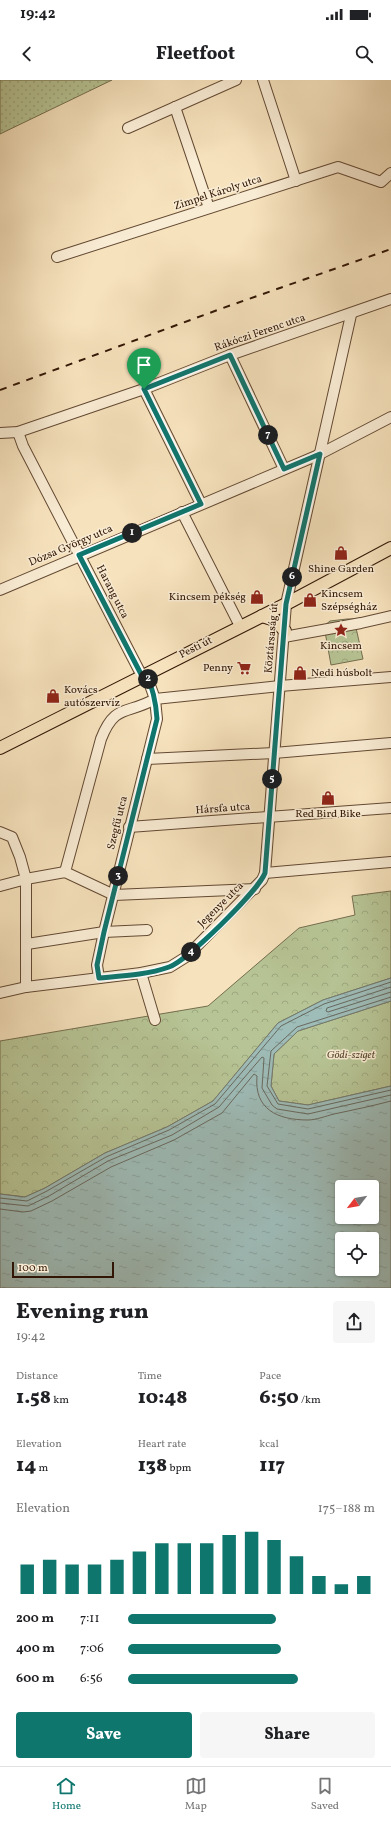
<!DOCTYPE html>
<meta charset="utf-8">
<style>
:root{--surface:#fff;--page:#f6f6f6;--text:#202124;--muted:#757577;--line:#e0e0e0;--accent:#0f766e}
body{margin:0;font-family:Vollkorn,serif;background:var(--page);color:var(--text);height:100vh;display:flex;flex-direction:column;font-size:15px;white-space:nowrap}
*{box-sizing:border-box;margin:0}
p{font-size:13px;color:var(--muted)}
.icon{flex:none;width:22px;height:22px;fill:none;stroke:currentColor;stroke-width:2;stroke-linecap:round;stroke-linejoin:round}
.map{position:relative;height:1208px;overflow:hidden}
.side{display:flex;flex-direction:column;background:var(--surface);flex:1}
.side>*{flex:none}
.needle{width:26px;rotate:239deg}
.controls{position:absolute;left:335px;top:1100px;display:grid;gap:8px}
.controls a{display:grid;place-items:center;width:44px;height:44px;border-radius:4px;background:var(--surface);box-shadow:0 1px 3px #0004;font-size:20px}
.scale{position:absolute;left:12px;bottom:10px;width:102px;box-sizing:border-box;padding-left:4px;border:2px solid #321605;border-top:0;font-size:11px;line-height:14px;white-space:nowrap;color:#321605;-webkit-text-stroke:3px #f9ecd4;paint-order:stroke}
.pin{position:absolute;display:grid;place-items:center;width:34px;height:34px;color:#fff;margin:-41px -17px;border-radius:50% 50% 50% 0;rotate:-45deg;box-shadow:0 0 4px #0007}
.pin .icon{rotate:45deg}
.km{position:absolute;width:20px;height:20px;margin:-10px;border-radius:50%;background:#222;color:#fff;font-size:11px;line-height:20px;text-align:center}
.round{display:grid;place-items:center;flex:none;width:42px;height:42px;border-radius:4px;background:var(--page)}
.head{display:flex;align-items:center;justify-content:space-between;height:68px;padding:0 16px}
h1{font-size:22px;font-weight:800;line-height:30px}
.figures{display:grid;grid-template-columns:repeat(3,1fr);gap:6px;height:68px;padding:4px 16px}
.figures div{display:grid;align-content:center}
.figures b{font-size:20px;font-weight:800}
.figures small{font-size:11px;font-weight:400}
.figures p{font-size:11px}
.chart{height:112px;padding:8px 16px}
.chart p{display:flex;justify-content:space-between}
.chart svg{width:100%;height:72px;margin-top:4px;stroke:var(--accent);stroke-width:6}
.action{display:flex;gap:8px;margin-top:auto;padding:8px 16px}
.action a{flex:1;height:46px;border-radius:4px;background:var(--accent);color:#fff;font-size:16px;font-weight:800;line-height:46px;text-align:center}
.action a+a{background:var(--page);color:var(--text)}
ul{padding:0 16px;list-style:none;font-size:13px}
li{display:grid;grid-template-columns:64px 48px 1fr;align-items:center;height:30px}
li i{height:10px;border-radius:5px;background:var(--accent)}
.status{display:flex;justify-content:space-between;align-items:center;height:28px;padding:0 20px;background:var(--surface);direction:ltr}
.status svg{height:11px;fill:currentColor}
header{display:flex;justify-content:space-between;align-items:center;height:52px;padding:0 16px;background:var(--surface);font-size:18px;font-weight:800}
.menu{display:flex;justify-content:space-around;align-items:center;height:56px;border-top:1px solid var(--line);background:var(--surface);font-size:11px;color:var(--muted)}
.menu a{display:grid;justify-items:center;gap:2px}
.menu .selected{color:var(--accent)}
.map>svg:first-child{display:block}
.grass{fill:url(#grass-dots);stroke:#746d4d}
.forest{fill:url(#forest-crowns);stroke:#746d4d}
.water{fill:url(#water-ripples);stroke:#737a70;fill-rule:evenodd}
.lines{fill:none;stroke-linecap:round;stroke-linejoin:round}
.shore{stroke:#68695e;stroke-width:1}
.minor-casing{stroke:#634933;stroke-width:12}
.major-casing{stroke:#321605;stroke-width:14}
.minor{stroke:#f9ecd4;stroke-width:10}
.major{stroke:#f6e2bd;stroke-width:12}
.rail{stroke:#321605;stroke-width:2;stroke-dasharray:7 7;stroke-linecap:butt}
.route-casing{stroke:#fff;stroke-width:8}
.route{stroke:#0f766e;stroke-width:5}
.labels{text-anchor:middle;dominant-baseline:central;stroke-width:3;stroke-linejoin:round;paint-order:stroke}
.street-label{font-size:11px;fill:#321605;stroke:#f9ecd4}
.poi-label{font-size:11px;fill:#321605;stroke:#f9ecd4}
.park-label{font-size:11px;font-style:italic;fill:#5a4a30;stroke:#f9ecd4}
</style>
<div class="status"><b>19:42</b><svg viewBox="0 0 49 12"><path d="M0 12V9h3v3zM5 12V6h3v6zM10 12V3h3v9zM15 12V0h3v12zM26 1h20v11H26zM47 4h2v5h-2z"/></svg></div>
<header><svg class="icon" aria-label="back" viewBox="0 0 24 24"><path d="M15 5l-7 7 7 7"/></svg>Fleetfoot<svg class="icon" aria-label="search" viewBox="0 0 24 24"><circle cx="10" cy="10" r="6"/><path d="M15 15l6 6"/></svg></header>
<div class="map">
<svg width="391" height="1208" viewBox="0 0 391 1208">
<defs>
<pattern id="grass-dots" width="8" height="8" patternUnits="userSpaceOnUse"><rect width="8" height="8" fill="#b7c495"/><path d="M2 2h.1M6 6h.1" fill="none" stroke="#9ea87f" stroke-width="1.8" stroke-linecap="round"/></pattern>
<pattern id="forest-crowns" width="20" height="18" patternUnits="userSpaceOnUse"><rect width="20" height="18" fill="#b7c495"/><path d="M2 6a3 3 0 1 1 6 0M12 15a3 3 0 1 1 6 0" fill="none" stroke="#9ea87f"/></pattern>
<pattern id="water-ripples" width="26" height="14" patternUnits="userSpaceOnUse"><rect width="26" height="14" fill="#9ebcb8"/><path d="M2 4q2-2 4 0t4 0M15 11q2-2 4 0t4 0" fill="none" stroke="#89a19d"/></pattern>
</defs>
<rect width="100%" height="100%" fill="#f6e2bd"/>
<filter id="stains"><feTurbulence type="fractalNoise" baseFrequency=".005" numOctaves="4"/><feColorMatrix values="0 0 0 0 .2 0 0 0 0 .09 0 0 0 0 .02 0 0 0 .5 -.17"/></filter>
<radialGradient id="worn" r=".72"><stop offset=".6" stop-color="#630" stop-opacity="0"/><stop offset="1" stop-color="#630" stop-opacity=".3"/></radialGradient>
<!-- grass -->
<polygon class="grass" points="0,0 112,0 0,54"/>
<!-- forest -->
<g class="forest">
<polygon points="347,539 354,539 363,579 331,585 324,546 330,541"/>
<polygon points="391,811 391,898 323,920 278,943 213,1021 167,1047 105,1073 45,1108 25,1117 0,1114 0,961 208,926 299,848 355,835 352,816"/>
<polygon points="391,921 391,1006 308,1025 279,1021 271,1006 274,974 298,951"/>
</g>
<!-- water -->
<path class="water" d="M391,898v23l-93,30 -24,23 -3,32 8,15 29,4 83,-19v202h-391v-94l25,3 20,-9 60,-35 62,-26 46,-26 65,-78 45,-23zM342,1107h30v30h-30zM342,1159h30v30h-30z"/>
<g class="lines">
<!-- shore -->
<g class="shore">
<polyline points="391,907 327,928 326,931 328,932 391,912"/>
<polyline points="391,917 297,947 271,971 267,1006 278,1024 308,1029 391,1010"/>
<polyline points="0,1118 27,1121 47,1111 106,1077 169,1050 215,1024 281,946 324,924 391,902"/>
<polyline points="0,1123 28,1126 49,1116 108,1081 172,1055 219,1027 262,977 264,978 262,1008 272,1025 277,1029 308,1034 391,1015"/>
<path d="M0,1129l23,3 8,-1 21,-10 59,-34 63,-27 48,-27 32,-39 3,2c-3,33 20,44 51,44 8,0 18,-4 26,-6 19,-4 38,-8 57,-13"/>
</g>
<defs>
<g id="minor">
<polyline points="263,0 296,101"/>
<polyline points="175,27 209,128"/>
<polyline points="128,48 236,0"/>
<polyline points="57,177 338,87 381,102 391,93"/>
<polyline points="230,275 284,389"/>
<polyline points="144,309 201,424"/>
<polyline points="18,352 23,366 142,596"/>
<polyline points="0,353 18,352 144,309 230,275 391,219"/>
<polyline points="182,432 240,546"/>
<polyline points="0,510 316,376 391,337"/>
<polyline points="284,557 361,543 391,536"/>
<polyline points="147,679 274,673 391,663"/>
<polyline points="129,747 391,728"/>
<polyline points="0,752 12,757 20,777 26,799 26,907"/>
<path d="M65,792l36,-133c14,-36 26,-24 54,-40l125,-13 111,-9"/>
<polyline points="265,793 391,782"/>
<polyline points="0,806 26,799 65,792 114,815 255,809"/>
<polyline points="27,864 104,852 147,850"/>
<polyline points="141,893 155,940"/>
<polyline points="99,898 97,885 104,852 157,639 155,619 146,594"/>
<polyline points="0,913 26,907 141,893 170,887 186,877 262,800 265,793 286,524 351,235"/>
</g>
<g id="major">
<polyline points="262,536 275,540 285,551"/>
<polyline points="0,668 286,524 391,468"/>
</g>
</defs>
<!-- minor casing -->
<use href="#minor" class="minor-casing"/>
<!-- major casing -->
<use href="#major" class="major-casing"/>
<!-- minor -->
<use href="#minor" class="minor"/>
<!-- major -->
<use href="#major" class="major"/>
<!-- rail -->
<polyline class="rail" points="0,310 223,228 391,169"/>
</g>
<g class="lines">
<defs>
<path id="route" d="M230,275l54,114 36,-15 -34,150 -21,269c-7,18 -78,88 -96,94 -22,8 -47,9 -70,11l-2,-13 7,-33 53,-213c-1,-16 -4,-31 -11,-45l-4,2 -63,-121 122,-51 -57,-115z"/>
</defs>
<!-- route casing -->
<use href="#route" class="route-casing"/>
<!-- route -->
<use href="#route" class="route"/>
</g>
<!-- icons -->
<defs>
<symbol id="shop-bare" viewBox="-9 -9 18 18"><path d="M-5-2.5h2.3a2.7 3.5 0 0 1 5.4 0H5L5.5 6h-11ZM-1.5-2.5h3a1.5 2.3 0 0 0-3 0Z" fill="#8f2418" stroke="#f9ecd4" stroke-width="2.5" paint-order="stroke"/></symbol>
<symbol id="sight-bare" viewBox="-9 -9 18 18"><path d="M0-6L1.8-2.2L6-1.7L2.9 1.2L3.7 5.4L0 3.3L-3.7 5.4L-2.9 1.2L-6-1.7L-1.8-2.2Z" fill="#8f2418" stroke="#f9ecd4" stroke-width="2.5" paint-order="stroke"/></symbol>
<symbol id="supermarket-bare" viewBox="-9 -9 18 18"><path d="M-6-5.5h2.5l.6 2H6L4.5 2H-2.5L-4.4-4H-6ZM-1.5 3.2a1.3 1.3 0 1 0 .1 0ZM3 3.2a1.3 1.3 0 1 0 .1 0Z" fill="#8f2418" stroke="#f9ecd4" stroke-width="2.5" paint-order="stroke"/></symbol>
</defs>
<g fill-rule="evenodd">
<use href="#shop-bare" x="331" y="463" width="20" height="20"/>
<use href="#shop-bare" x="247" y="507" width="20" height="20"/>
<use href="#shop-bare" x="300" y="510" width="20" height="20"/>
<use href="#sight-bare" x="331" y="540" width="20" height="20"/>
<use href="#supermarket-bare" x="234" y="578" width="20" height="20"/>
<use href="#shop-bare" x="290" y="583" width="20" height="20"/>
<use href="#shop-bare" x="43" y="606" width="20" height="20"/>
<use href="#shop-bare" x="318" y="708" width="20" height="20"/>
</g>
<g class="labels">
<!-- street labels -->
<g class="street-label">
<text transform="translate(218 113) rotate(-18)">Zimpel Károly utca</text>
<text transform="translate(260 253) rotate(-19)">Rákóczi Ferenc utca</text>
<text transform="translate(71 466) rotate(-23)">Dózsa György utca</text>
<text transform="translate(112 512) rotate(63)">Harang utca</text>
<text transform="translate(272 558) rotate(-85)">Köztársaság út</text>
<text transform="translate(196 568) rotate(-27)">Pesti út</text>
<text transform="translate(223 729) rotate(-4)">Hársfa utca</text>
<text transform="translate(118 743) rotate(-76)">Szegfű utca</text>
<text transform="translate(221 825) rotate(-45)">Jegenye utca</text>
</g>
<!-- poi labels -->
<g class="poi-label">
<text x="341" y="489">Shine Garden</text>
<text x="321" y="514" text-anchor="start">Kincsem<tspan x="321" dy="13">Szépségház</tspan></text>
<text x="246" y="517" text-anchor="end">Kincsem pékség</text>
<text x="341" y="566">Kincsem</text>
<text x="233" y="588" text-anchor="end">Penny</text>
<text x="311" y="593" text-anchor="start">Nedi húsbolt</text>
<text x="64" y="610" text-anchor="start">Kovács<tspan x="64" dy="13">autószervíz</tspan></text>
<text x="328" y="734">Red Bird Bike</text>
</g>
<!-- park labels -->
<g class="park-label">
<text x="351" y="975">Gödi-sziget</text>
</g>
</g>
<rect width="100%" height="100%" filter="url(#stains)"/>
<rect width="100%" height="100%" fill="url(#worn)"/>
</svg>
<div class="controls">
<a><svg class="needle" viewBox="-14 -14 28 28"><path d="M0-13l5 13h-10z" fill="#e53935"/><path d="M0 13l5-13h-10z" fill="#757577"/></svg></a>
<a><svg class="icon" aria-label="locate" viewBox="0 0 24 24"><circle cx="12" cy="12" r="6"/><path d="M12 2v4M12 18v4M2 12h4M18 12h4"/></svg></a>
</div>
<div class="scale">100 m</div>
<div class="pin" style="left:144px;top:309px;background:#1e9e55"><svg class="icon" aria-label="arrive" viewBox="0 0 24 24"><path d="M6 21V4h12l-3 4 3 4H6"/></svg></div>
<b class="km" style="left:132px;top:453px">1</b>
<b class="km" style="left:148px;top:599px">2</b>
<b class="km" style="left:118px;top:796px">3</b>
<b class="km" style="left:191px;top:872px">4</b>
<b class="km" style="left:272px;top:699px">5</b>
<b class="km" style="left:292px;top:497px">6</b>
<b class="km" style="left:268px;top:355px">7</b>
</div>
<section class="side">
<div class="head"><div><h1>Evening run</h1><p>19:42</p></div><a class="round"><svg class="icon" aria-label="share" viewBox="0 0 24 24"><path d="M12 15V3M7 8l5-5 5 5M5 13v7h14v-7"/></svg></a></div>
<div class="figures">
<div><p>Distance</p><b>1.58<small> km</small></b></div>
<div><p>Time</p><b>10:48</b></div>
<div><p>Pace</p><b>6:50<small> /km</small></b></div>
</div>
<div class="figures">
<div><p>Elevation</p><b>14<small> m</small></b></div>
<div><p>Heart rate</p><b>138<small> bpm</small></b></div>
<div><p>kcal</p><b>117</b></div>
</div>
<div class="chart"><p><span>Elevation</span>175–188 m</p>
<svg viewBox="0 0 160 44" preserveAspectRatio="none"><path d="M5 44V26M15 44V23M25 44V26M35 44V26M45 44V23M55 44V18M65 44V13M75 44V13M85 44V13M95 44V8M105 44V6M115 44V11M125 44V21M135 44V33M145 44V38M155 44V33"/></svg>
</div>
<ul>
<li><b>200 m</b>7:11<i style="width:60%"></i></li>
<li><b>400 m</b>7:06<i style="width:62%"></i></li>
<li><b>600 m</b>6:56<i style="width:69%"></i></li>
</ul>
<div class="action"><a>Save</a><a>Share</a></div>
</section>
<nav class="menu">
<a class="selected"><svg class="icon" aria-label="home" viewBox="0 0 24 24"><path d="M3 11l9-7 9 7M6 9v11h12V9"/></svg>Home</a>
<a><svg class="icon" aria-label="map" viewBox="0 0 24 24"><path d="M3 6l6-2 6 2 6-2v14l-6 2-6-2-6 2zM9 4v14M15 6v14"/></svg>Map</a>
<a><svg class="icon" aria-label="saved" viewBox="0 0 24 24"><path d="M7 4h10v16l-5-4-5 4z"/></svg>Saved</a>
</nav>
